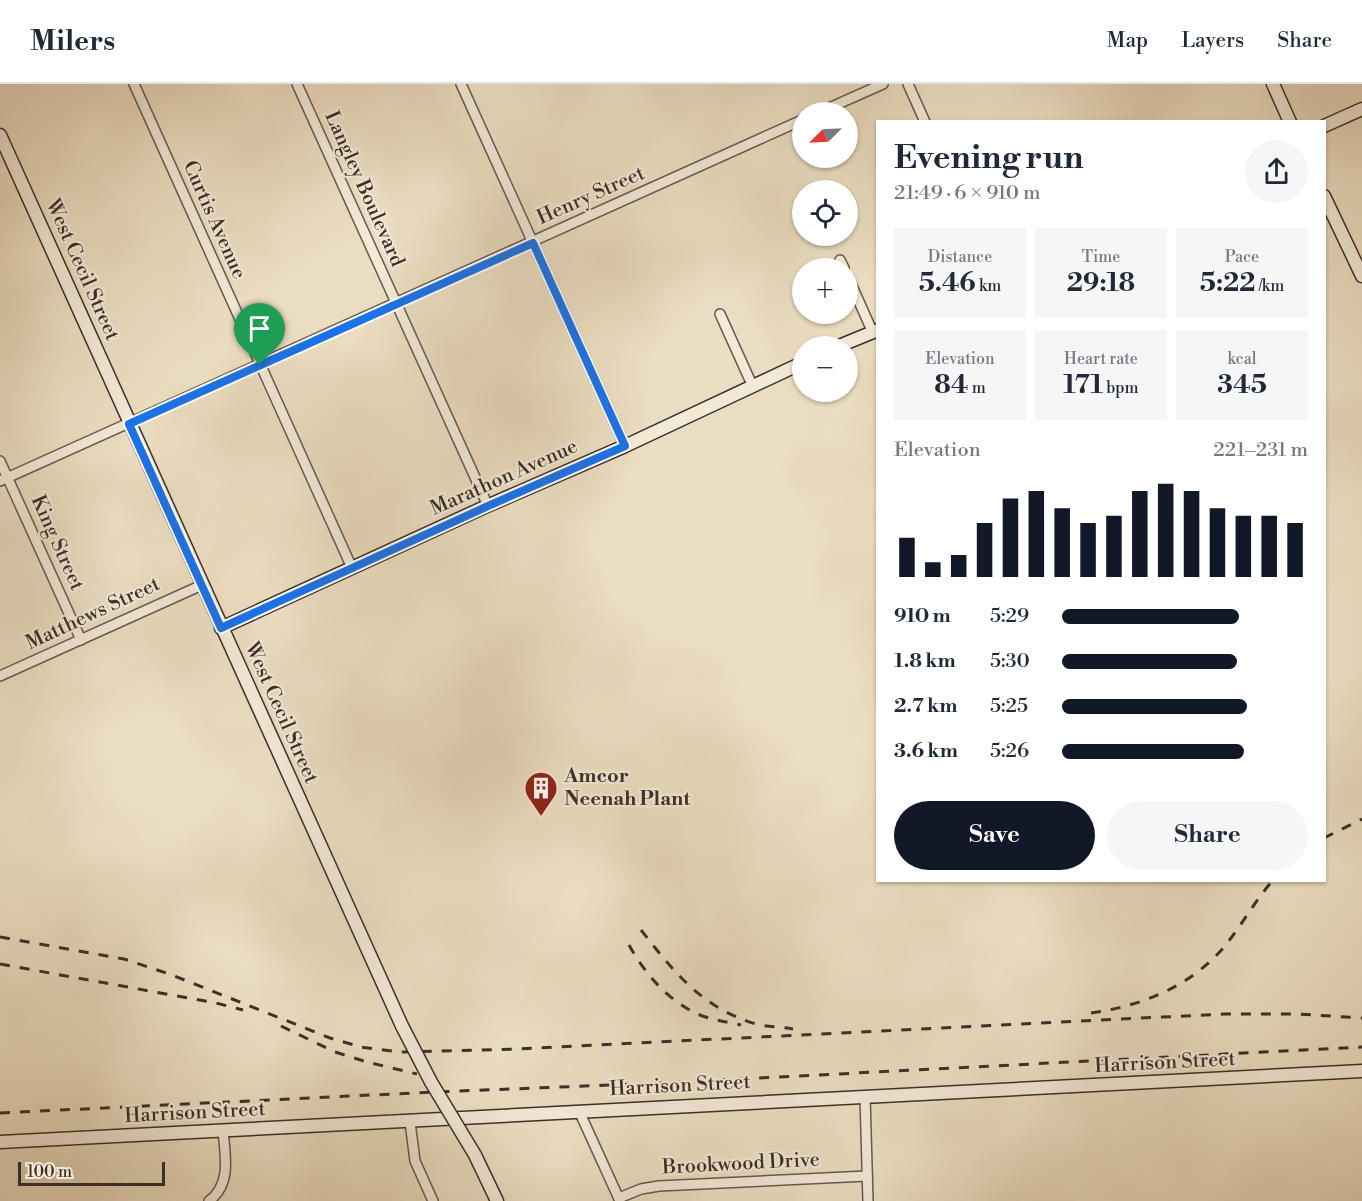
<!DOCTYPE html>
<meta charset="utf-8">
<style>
:root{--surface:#fff;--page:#f6f6f7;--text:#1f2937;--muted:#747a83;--line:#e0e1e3;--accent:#111827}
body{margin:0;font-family:"Libre Bodoni",serif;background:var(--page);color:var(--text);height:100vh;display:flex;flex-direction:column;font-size:22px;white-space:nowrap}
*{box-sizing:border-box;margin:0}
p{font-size:20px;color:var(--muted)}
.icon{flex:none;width:33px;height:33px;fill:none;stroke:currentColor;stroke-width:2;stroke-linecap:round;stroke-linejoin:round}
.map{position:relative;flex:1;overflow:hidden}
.drawer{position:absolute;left:876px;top:36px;width:450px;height:762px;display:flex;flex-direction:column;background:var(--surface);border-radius:0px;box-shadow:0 2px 4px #0004}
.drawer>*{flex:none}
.needle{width:39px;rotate:246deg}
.tools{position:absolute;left:792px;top:18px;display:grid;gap:12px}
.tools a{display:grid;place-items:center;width:66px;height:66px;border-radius:50%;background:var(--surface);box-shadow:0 2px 4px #0004;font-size:30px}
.scale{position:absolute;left:18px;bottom:15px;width:147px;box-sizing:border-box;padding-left:6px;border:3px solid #3b2f27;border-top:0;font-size:16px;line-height:21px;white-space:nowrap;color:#3b2f27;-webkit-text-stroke:4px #f2e9d7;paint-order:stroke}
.pin{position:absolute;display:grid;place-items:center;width:51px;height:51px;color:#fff;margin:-62px -26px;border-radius:50% 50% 50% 0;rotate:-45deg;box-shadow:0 0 6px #0007}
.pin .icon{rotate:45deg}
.round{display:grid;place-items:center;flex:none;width:63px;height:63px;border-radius:32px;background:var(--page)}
.head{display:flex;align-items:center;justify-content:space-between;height:102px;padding:0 18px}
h1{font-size:33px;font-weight:700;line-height:45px}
.stats{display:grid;grid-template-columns:repeat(3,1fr);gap:9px;height:102px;padding:6px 18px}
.stats div{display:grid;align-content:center;border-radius:0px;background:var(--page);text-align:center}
.stats b{font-size:26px;font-weight:700}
.stats small{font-size:16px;font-weight:400}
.stats p{font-size:16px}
.chart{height:168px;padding:12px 18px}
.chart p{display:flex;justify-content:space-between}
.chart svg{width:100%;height:108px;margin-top:6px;stroke:var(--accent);stroke-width:6}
.action{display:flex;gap:12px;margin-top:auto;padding:12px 18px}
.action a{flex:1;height:69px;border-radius:36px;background:var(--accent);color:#fff;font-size:24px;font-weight:700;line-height:69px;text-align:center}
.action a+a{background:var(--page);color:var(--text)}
ul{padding:0 18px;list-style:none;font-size:20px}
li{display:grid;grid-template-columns:96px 72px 1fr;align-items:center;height:45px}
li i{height:15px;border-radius:8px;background:var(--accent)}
header{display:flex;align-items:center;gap:36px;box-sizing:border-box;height:84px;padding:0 30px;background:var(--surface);border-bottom:2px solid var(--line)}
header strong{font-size:28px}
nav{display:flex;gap:33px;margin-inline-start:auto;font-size:21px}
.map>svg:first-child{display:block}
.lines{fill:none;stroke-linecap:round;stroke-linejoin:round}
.street-casing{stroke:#675a4e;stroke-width:12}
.secondary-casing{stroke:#3b2f27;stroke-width:15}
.street{stroke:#f2e9d7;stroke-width:9}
.secondary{stroke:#f2e9d7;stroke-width:12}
.rail{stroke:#3b2f27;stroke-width:3;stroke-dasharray:10 10;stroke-linecap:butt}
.secondary-bridge-casing{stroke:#3b2f27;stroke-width:15;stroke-linecap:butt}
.secondary-bridge{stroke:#f2e9d7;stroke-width:12}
.route-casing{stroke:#fff;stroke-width:12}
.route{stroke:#1a73e8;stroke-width:8}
.labels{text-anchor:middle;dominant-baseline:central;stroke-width:4.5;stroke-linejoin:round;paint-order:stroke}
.street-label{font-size:20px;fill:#3b2f27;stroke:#f2e9d7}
.poi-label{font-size:20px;font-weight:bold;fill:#3b2f27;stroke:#f2e9d7;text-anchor:start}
</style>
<header>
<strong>Milers</strong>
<nav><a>Map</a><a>Layers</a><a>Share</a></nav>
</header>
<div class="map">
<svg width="1362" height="1117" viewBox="0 0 1362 1117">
<rect width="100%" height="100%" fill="#ebddc1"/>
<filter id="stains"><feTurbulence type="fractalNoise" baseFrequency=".00333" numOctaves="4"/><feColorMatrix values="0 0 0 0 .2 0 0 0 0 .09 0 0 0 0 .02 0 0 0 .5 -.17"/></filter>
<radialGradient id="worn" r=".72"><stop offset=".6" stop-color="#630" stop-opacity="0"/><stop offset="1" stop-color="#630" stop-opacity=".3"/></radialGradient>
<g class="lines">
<defs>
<g id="street">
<polyline points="134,0 352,484"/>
<polyline points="297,0 488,422"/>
<polyline points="461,0 625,362"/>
<polyline points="908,0 925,38"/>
<polyline points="820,28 883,0"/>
<polyline points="840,176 844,184"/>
<polyline points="848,193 873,249"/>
<polyline points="720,230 753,303"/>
<polyline points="0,377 81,556"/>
<polyline points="0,397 802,36"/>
<polyline points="0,592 202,501"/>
<polyline points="865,1012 868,1117"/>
<polyline points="579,1027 620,1117"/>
<polyline points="410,1038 415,1077 433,1117"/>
<polyline points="619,1114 641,1105 659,1102 867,1092"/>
<path d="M209,1117c23,-17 16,-46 14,-70"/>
</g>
<g id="secondary">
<polyline points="1273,0 1290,38"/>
<polyline points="1324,42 1362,25"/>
<polyline points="0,51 402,942"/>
<polyline points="1324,112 1362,192"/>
<polyline points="839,262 878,246"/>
<polyline points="221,544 487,422 625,362 802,279"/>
<polyline points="0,1058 1362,987"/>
<polyline points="475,1071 497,1117"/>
</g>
</defs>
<!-- street casing -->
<use href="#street" class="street-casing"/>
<!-- secondary casing -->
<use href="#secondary" class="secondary-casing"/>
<!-- street -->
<use href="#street" class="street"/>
<!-- secondary -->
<use href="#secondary" class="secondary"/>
<!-- rail -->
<g class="rail">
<polyline points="1324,754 1362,735"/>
<path d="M641,846c33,42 61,78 115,94 12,3 25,3 37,5"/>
<polyline points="0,853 124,875 172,891 330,954 361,963 400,968 517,965 1224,930 1297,930 1362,934"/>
<path d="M629,861c16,29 40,57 71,70 13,5 27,7 41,10"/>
<polyline points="0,880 216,919 243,926"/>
<path d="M1091,929c50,-7 99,-26 133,-66 17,-21 31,-46 49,-67"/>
<polyline points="281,942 335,968 367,978 417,990"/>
<polyline points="0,1029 434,1008 662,999 1362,963"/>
</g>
<defs>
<polyline id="secondary-bridge" points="402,942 431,998 475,1071"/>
</defs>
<!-- secondary-bridge casing -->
<use href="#secondary-bridge" class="secondary-bridge-casing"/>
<!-- secondary-bridge -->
<use href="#secondary-bridge" class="secondary-bridge"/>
</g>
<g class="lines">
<defs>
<polygon id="route" points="533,159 625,362 488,422 221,544 129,340"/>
</defs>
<!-- route casing -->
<use href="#route" class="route-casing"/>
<!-- route -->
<use href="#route" class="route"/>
</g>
<!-- icons -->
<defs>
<symbol id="building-pin" viewBox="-11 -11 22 30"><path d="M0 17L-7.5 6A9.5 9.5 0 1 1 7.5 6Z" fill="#8f2418" stroke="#f2e9d7"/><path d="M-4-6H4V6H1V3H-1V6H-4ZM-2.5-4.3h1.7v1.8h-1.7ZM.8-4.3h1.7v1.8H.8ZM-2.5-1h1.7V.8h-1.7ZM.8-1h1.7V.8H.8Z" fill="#fff"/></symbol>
</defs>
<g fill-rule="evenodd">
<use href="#building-pin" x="522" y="685" width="38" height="52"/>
</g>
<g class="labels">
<!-- street labels -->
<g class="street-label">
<text transform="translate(364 105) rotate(66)">Langley Boulevard</text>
<text transform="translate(591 112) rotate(-24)">Henry Street</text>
<text transform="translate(214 136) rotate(66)">Curtis Avenue</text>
<text transform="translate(82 186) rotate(66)">West Cecil Street</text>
<text transform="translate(504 394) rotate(-24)">Marathon Avenue</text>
<text transform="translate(57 459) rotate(66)">King Street</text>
<text transform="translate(93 530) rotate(-25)">Matthews Street</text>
<text transform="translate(281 629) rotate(66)">West Cecil Street</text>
<text transform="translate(1165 979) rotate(-3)">Harrison Street</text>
<text transform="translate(680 1002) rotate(-3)">Harrison Street</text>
<text transform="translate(195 1029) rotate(-3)">Harrison Street</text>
<text transform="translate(741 1080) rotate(-3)">Brookwood Drive</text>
</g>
<!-- poi labels -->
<g class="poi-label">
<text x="564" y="692">Amcor<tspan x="564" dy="23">Neenah Plant</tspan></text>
</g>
</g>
<rect width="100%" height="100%" filter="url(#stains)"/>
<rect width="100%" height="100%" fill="url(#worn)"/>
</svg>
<div class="tools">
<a><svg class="needle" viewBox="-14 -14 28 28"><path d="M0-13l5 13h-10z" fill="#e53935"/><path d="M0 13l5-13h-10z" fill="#747a83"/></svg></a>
<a><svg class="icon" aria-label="locate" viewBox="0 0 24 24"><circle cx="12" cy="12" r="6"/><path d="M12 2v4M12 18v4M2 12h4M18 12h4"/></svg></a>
<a>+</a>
<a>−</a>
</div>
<div class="scale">100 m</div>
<div class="pin" style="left:260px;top:281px;background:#1e9e55"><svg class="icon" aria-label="arrive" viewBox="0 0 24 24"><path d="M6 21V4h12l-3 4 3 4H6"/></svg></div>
<section class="drawer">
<div class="head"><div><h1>Evening run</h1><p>21:49 · 6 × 910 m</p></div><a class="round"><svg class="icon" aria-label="share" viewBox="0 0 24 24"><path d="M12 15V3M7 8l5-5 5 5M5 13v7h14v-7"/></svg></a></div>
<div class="stats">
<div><p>Distance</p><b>5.46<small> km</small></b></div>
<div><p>Time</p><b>29:18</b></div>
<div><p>Pace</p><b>5:22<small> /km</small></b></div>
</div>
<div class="stats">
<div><p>Elevation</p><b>84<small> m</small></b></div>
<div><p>Heart rate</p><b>171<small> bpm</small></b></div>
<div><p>kcal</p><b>345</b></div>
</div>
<div class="chart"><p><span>Elevation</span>221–231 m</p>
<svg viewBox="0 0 160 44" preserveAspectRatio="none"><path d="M5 44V28M15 44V38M25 44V35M35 44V22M45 44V12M55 44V9M65 44V16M75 44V22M85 44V19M95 44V9M105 44V6M115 44V9M125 44V16M135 44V19M145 44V19M155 44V22"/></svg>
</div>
<ul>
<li><b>910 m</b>5:29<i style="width:72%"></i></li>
<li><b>1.8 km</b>5:30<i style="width:71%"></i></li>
<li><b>2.7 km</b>5:25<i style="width:75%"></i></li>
<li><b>3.6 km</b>5:26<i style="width:74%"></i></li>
</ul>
<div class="action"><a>Save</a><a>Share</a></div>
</section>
</div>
